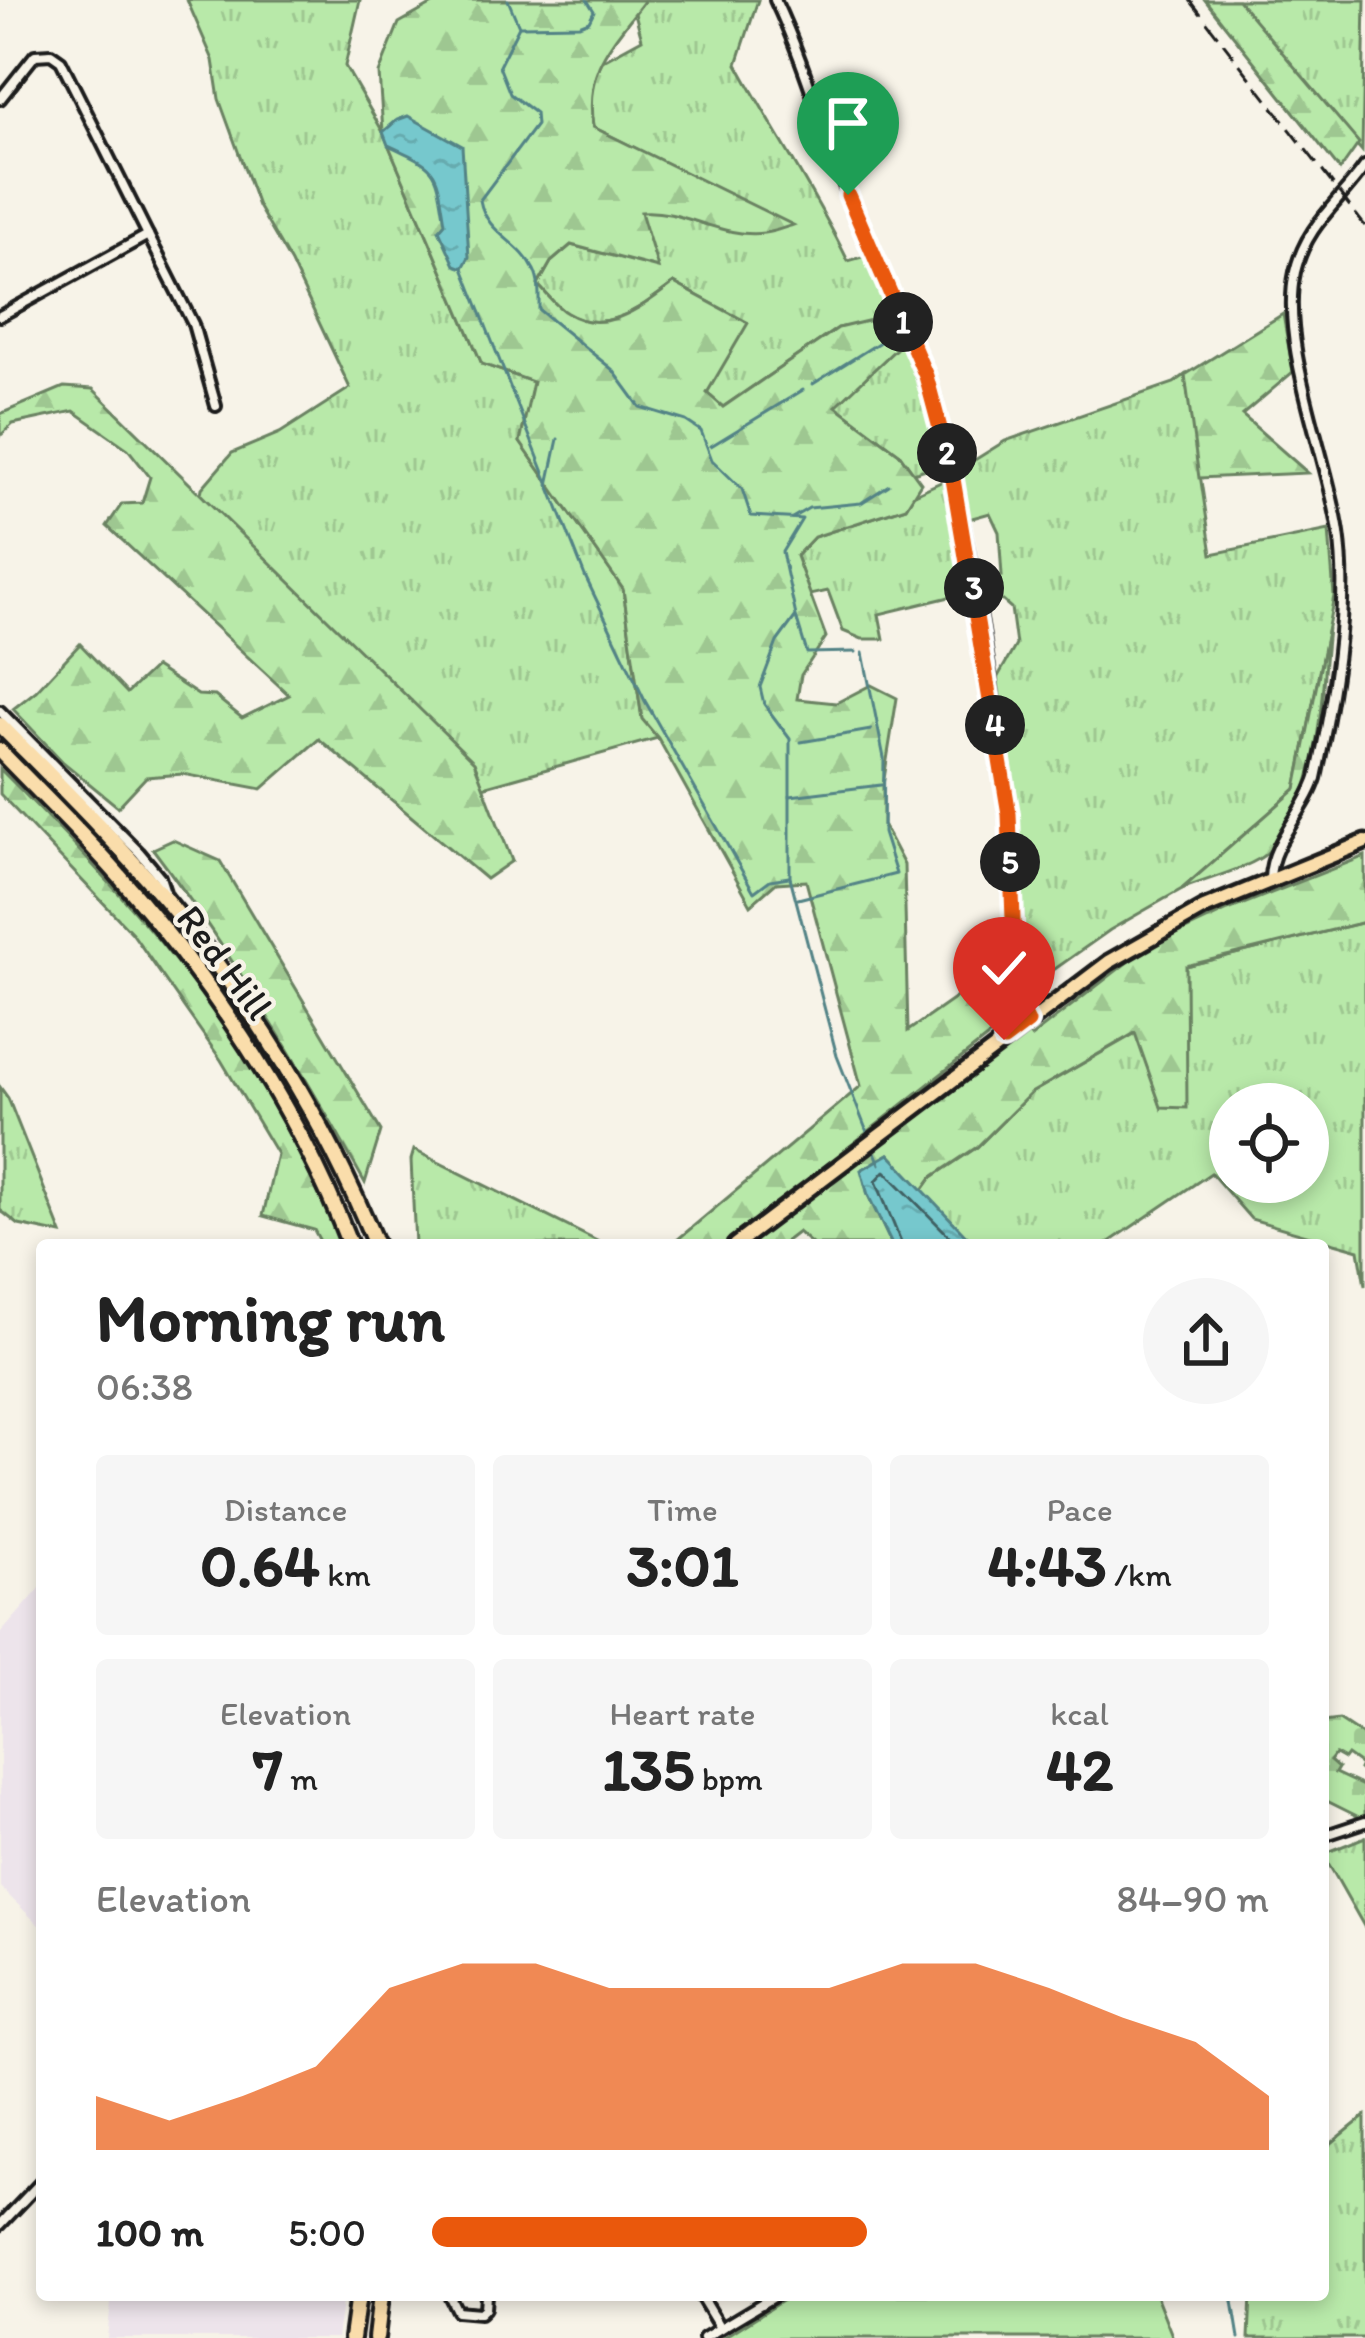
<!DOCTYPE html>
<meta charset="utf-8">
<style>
:root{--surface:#fff;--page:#f6f6f6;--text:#222;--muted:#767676;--accent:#ea580c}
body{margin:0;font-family:Itim,sans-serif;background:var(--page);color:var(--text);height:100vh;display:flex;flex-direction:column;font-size:45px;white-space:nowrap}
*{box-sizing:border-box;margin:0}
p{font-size:39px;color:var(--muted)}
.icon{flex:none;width:66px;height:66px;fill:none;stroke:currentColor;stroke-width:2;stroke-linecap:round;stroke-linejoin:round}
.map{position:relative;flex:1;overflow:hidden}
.drawer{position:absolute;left:36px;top:1239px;width:1293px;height:1062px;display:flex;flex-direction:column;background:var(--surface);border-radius:12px;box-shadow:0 6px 18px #0003}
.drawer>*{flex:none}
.fabs{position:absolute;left:1209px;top:1083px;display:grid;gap:24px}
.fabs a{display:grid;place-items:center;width:120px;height:120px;border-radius:50%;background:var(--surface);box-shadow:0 6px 18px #0003;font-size:60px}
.pin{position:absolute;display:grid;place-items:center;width:102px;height:102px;color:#fff;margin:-123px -51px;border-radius:50% 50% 50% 0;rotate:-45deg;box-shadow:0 0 12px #0007}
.pin .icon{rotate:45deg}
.km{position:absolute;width:60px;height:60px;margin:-30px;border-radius:50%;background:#222;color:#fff;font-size:33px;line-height:60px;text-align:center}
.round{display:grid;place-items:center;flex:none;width:126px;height:126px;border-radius:63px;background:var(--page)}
.summary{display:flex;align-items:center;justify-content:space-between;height:204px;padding:0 60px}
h1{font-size:66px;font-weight:800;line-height:90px}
.stats{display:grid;grid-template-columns:repeat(3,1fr);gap:18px;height:204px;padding:12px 60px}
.stats div{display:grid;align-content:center;border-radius:12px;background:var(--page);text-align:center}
.stats b{font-size:60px;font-weight:800}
.stats small{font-size:33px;font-weight:400}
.stats p{font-size:33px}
.chart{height:336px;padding:24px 60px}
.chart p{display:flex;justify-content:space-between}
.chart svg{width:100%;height:216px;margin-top:12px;fill:var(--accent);opacity:.7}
ul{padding:0 60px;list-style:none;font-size:39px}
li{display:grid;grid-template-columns:192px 144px 1fr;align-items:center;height:90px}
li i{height:30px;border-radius:15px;background:var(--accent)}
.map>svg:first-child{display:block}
.built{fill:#ede4eb}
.grass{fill:url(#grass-tufts);stroke:#6a8262;stroke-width:3;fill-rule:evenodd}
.forest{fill:url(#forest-firs);stroke:#6a8262;stroke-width:3}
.cemetery{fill:url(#cemetery-stones);stroke:#6a8262;stroke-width:3}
.park{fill:#b8e9a9;stroke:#6a8262;stroke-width:3}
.water{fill:url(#water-ripples);stroke:#528386;stroke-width:3}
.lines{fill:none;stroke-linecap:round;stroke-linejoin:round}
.shore{stroke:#406163;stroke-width:3}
.stream{stroke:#528386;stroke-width:3}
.street-casing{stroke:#1c1c1c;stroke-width:16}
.primary-casing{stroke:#1c1c1c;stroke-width:21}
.highway-casing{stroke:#1c1c1c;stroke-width:22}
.street{stroke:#f7f3e8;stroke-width:8}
.primary{stroke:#faddab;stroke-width:12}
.highway{stroke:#faddab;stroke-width:14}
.rail{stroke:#1c1c1c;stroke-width:3;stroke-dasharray:18 9;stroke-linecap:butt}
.route-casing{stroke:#fff;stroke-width:24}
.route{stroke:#ea580c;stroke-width:15}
.labels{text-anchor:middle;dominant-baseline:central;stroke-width:9;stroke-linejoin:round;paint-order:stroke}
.street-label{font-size:39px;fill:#1c1c1c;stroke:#f7f3e8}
</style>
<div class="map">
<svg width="1365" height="2338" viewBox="0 0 1365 2338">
<defs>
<pattern id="grass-tufts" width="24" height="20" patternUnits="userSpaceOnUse" patternTransform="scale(3)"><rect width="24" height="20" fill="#b8e9a9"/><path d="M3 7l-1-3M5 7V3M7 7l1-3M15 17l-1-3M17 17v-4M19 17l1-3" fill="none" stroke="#9ec791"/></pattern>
<pattern id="forest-firs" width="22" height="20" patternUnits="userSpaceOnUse" patternTransform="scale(3)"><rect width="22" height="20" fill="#b8e9a9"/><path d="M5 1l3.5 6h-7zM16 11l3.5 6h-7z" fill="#9ec791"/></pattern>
<pattern id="cemetery-stones" width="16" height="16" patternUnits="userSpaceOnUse" patternTransform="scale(3)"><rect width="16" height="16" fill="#b8e9a9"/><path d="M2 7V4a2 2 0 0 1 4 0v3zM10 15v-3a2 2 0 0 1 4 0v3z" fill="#9ec791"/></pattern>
<pattern id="water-ripples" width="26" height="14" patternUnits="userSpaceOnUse" patternTransform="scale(3)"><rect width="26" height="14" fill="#76c8cd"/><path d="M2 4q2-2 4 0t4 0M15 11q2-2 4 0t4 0" fill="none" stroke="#66abaf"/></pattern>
</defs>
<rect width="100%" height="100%" fill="#f7f3e8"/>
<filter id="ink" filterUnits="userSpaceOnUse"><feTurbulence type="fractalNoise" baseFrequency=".00833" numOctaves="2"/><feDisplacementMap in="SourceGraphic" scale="24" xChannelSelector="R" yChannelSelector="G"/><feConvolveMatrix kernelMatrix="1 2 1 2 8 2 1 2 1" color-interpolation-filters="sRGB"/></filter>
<g filter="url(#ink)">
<!-- built -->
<g class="built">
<polygon points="42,1586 42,1928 0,1887 0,1634"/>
<polygon points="112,2295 343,2295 337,2338 107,2338"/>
</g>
<!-- grass -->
<g class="grass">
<polygon points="187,0 360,0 345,66 383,132 482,364 534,382 520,442 623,589 642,718 658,738 483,787 474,762 200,499 202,488 232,453 280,433 350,388 291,263 258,206 219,99 213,60"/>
<path d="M643,0h115l-21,64c36,66 78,129 111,197l21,-6 47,77 -12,10 19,31 13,93 -23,7 -14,-20 -64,-47 68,-64 -65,-14 -115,79 -17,-13 41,-72 -73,-39c-30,22 -69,54 -108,30 -10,-6 -19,-20 -28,-28l13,-23 20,-17 86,22 -17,-55 23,-2 44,15h84l-198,-98 -8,-57 57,-31 -9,-33z"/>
<polygon points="1232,0 1365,0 1362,151"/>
<polygon points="1185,375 1212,554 1329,530 1334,596 1296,789 1182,889 1110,930 1038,981 1023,971 1016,937 1015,802 996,680 1016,645 1011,608 1003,601 981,598 979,583 1002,576 999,532 990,513 965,520 957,471 1005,441 1174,383"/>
<polygon points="943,481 959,540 966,593 879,614 884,639 862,639 843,631 828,591 810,595 796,556 814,537 906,507 913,495"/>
<path d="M1365,922v364l-6,-36 -108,-31 -40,-46 -106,72h-130l-53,-54 10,-14 45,-30 54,-54 105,-60 25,73 25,-140zM1230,1104h78v78h-78z"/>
<polygon points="0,1087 8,1098 62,1234 19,1225 0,1210"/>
<polygon points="414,1150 605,1245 415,1245 411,1160"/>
<polygon points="1365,1837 1365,1928 1323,1854"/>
<polygon points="1365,2116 1365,2338 1249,2338 1251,2295 1323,2295 1323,2150"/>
</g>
<!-- forest -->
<g class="forest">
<path d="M440,0h205c-34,45 -61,68 -52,127l200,98c-9,3 -19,7 -29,8 -42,6 -82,-25 -123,-21l17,56 -87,-23 -20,17 -13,23c9,9 18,22 29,28 39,24 77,-8 107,-30l74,40 -41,70 16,14 115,-79 42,-10 24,23 -68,65 63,47 22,30 -15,24 -92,30 -18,19 30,81 -25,38 -4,24 39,4 35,-18 26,13 -14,87v40l21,40 4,166 86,-60 23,43 -292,231h-54l190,-159 -55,-205 -30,2 -25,22 -93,-167 -16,-19 -19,-130 -103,-147 13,-60 -51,-18 -99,-232 -4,-59 20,-50z"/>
<polygon points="1205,0 1238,0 1359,143 1340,170"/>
<polygon points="1283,314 1293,372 1242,415 1308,473 1199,478 1185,375"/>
<polygon points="64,387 93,389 474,762 512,861 486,879 319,739 262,789 183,774 146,777 118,807 63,762 13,709 36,691 80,644 127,693 155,667 198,695 215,696 242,718 289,695 107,526 122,504 142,503 150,477 128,449 74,411 13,424 0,436 0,414"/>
<path d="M1328,628c-8,73 -5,167 -60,224 -14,15 -65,28 -86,37l114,-100z"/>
<path d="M0,769c94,94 185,190 254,304 34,55 61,114 90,172h-22l-8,-15 -51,-14 14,-62 -56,-94 -89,-127 -132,-139z"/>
<path d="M173,840l47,21 161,270 -16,52c-64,-116 -132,-228 -212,-334z"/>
<polygon points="1365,856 1365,922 1186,966 1187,1108 1161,1107 1135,1033 1031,1093 977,1147 932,1177 922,1191 889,1154 862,1170 868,1195 892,1245 813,1245 798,1232 781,1245 740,1245 1023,1026 1031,1037 1143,950 1228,910"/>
</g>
<!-- cemetery -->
<polygon class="cemetery" points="1339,1720 1365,1737 1365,1774 1359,1769 1361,1765 1347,1755 1344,1759 1335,1754 1330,1761 1338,1768 1335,1773 1365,1787 1365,1817 1361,1818 1323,1799 1323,1722"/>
<!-- park -->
<polygon class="park" points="791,2295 1156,2295 1173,2338 723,2338"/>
<!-- water -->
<g class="water">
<path d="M408,116l54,30 7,111 -6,11 -8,-3 -16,-35 6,-7c-9,-56 -5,-54 -57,-78l-5,-13 14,-12z"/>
<polygon points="889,1154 975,1245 892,1245 868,1195 861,1170"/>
</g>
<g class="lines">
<!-- shore -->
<polyline class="shore" points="902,1245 876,1181 885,1171 958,1245"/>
<!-- stream -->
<g class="stream">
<path d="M508,0l11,26 -20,40 11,28 25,19 1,12 -56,75c6,34 40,41 54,70 6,12 5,27 5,40l74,60 27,37 46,14 15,10 11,29 30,29 9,27 51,3 -20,33 14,64 -19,26 -17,45 4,17 26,35v138l47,179 32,81"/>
<polyline points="520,26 579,25 589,21 594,11 587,0"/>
<polyline points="463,268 585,576 645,701 754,892 770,880 789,877"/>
<polyline points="813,384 883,340"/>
<polyline points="711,446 803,390"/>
<polyline points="548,485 558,439"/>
<polyline points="792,518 809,508 861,503 889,485"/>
<polyline points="796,617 807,653 856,652"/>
<polyline points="801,742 871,730"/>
<polyline points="790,796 881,785"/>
<polyline points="798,899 896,874 883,833 884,758 863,653"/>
<polyline points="872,1145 880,1164"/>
<polyline points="1232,2295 1239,2338"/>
</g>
<defs>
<g id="street">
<path d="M775,0c30,63 48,131 73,196 37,94 83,180 105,280 29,138 55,281 58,422 1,40 -6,91 16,125"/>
<polyline points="0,99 35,55 51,54 61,61 148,235 0,316"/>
<polyline points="148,235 193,324 216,406"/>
<polyline points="0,711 139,852 160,877 166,895"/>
<path d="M1270,878c1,-37 35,-65 46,-100 16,-74 34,-170 23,-245 -11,-76 -60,-188 -44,-261 11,-47 44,-69 70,-106"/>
<polyline points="1323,1836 1365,1822"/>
<polyline points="0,2225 42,2181"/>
<polyline points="700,2295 720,2328"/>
<polyline points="450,2297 457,2311 480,2313 485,2308 486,2295"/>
<polyline points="704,2338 776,2295"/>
</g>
<polyline id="primary" points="735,1245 1109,962 1204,908 1365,842"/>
<g id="highway">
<path d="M0,725c56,57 113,113 165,174 87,102 160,222 211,346"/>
<path d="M0,751c40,42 83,83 121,127 93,108 178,234 229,367"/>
<polyline points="352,2338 358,2295"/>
<polyline points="376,2338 381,2295"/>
</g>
</defs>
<!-- street casing -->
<use href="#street" class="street-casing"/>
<!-- primary casing -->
<use href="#primary" class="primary-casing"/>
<!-- highway casing -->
<use href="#highway" class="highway-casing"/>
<!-- street -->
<use href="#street" class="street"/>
<!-- primary -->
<use href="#primary" class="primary"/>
<!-- highway -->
<use href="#highway" class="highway"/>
<!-- rail -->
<polyline class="rail" points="1190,0 1365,226"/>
</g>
</g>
<g class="lines" filter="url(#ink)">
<defs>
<polyline id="route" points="848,195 926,376 952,473 1009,814 1016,998 1028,1022 1004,1040"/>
</defs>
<!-- route casing -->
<use href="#route" class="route-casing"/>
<!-- route -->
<use href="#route" class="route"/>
</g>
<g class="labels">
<!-- street labels -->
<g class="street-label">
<text transform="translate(225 962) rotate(53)">Red Hill</text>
</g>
</g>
</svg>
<div class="fabs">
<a><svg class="icon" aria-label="locate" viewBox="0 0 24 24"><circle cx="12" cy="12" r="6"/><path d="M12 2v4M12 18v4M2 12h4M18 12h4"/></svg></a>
</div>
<div class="pin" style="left:848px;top:195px;background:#1e9e55"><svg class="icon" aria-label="arrive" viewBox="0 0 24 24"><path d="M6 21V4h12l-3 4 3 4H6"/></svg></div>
<div class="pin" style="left:1004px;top:1040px;background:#d93025"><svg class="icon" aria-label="check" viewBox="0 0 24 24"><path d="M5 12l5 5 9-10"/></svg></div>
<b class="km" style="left:903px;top:322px">1</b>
<b class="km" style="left:947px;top:453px">2</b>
<b class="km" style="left:974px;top:588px">3</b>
<b class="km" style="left:995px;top:725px">4</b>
<b class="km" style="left:1010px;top:862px">5</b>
<section class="drawer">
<div class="summary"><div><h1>Morning run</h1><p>06:38</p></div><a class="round"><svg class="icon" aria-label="share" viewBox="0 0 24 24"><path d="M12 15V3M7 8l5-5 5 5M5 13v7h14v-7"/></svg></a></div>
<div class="stats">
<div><p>Distance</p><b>0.64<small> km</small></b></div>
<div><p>Time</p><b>3:01</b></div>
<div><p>Pace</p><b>4:43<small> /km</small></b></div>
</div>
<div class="stats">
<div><p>Elevation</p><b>7<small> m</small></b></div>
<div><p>Heart rate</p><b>135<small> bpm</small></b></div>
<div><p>kcal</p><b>42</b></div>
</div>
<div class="chart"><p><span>Elevation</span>84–90 m</p>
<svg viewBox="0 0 160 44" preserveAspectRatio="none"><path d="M0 44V33L10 38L20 33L30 27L40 11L50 6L60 6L70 11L80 11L90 11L100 11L110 6L120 6L130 11L140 17L150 22L160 33V44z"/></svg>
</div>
<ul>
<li><b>100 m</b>5:00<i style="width:52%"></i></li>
</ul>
</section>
</div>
